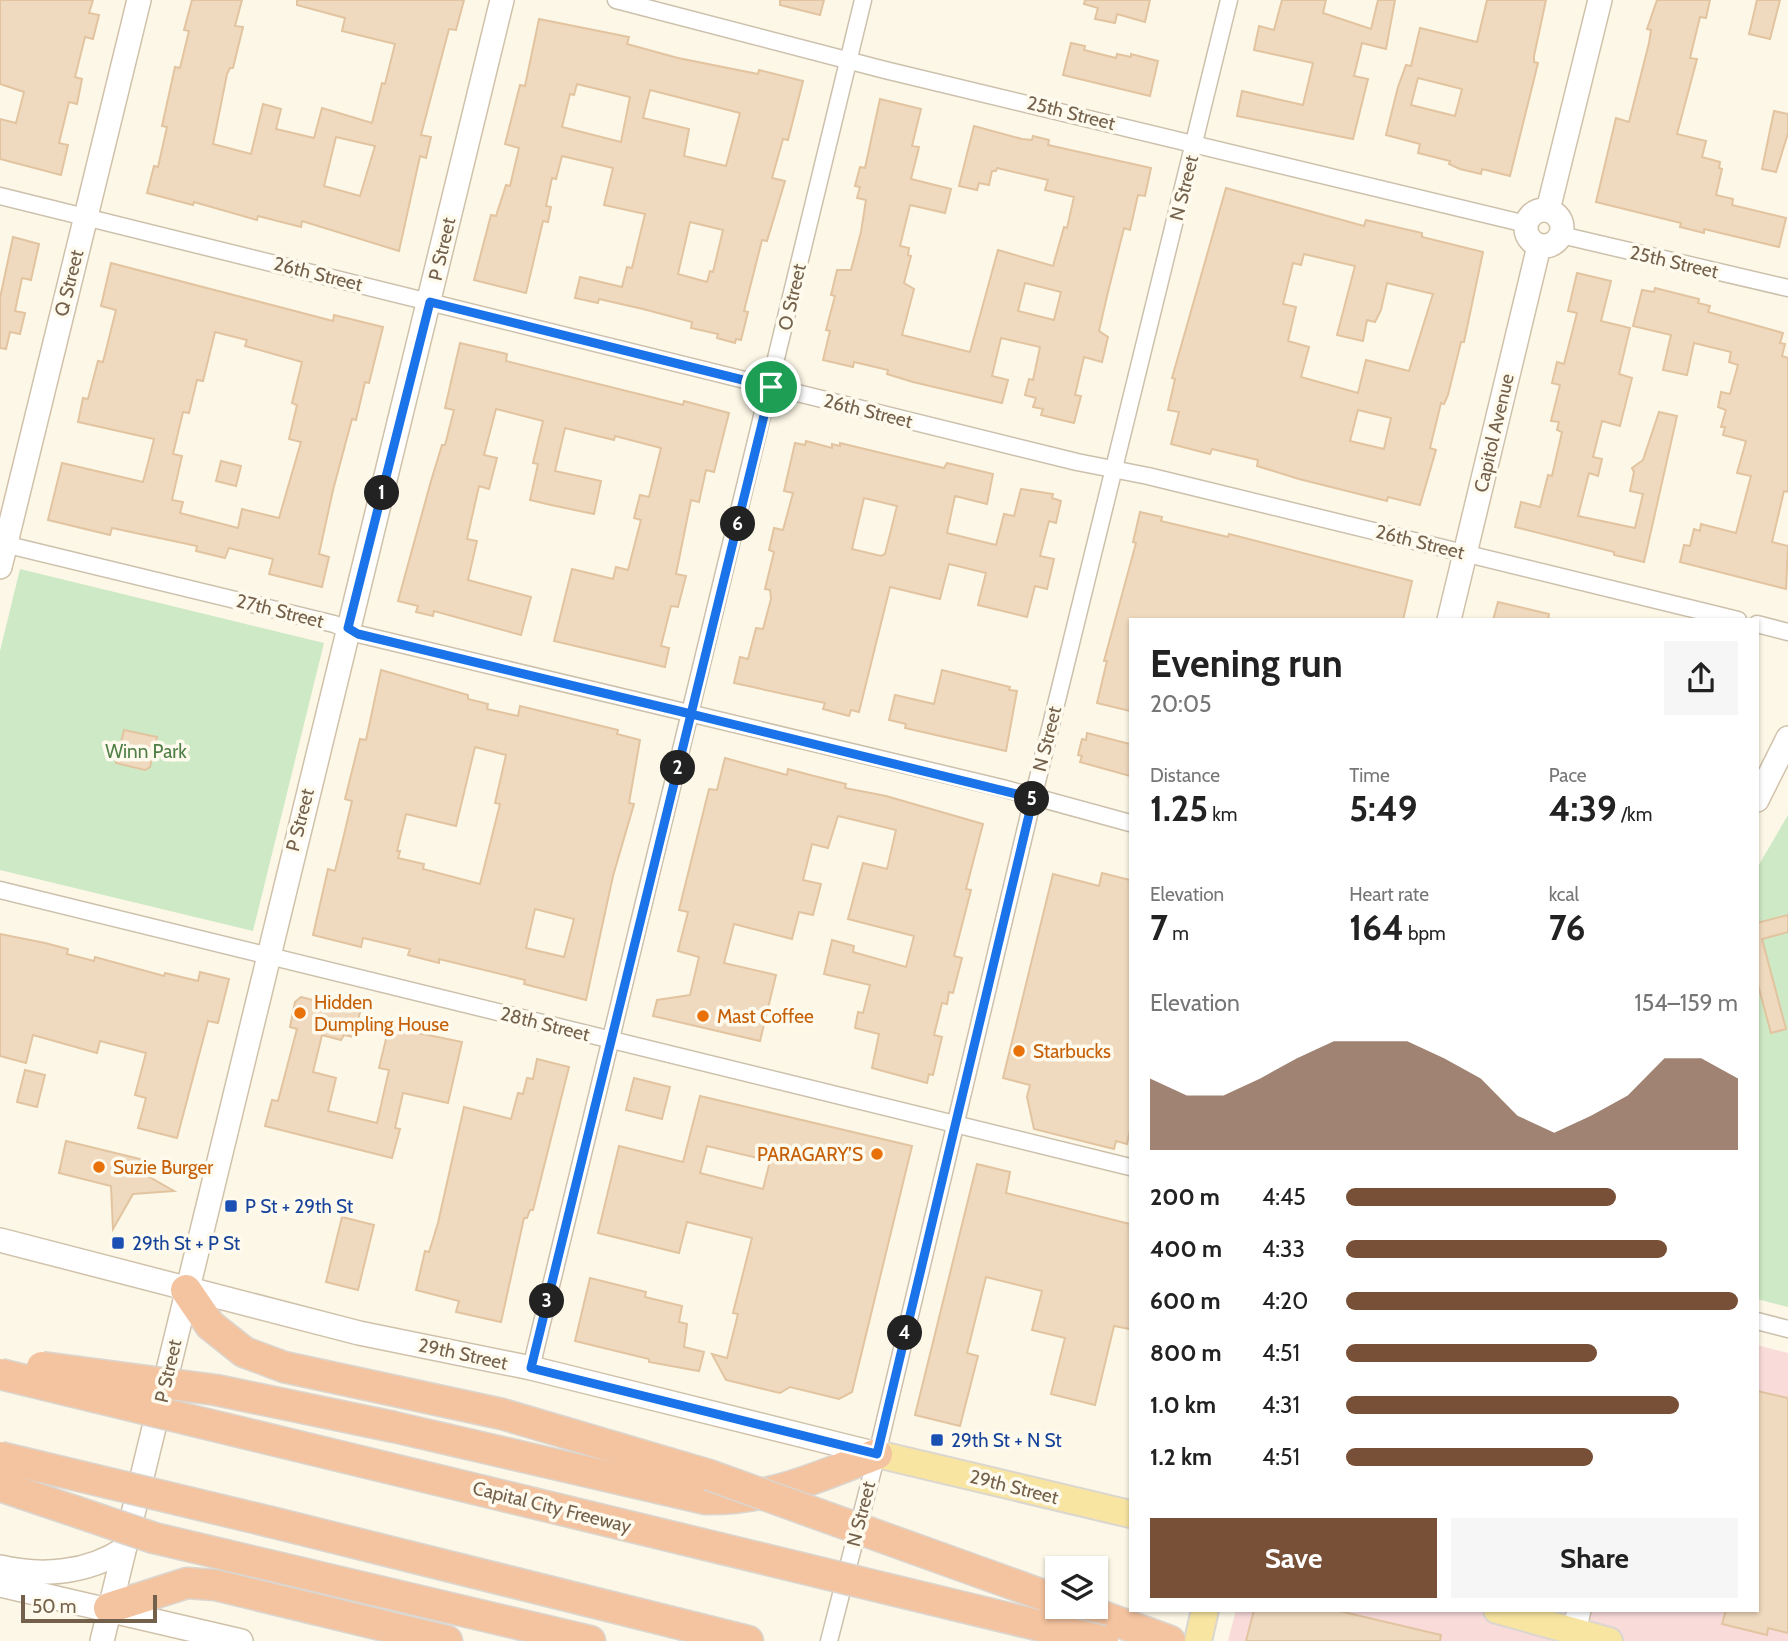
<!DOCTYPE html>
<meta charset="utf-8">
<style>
:root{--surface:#fff;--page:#f6f6f6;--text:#222;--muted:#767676;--accent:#784f37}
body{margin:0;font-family:Cabin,sans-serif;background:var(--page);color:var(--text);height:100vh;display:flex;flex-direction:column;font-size:26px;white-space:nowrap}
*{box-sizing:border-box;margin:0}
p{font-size:23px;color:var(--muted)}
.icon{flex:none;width:38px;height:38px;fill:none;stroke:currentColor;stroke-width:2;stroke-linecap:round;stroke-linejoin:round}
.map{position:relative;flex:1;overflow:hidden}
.details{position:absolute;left:1129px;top:618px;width:630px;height:994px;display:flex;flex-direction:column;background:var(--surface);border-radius:0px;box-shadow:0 2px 5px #0004}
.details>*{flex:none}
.buttons{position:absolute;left:1045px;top:1556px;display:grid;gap:14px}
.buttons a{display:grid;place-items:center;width:63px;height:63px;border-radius:0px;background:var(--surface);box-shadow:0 2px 5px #0004;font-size:35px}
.scale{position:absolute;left:21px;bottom:18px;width:136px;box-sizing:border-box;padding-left:7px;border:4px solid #74614c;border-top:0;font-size:19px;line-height:24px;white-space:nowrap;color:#74614c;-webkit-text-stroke:5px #fefaed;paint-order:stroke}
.pin{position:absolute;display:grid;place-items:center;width:60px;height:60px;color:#fff;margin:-30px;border:4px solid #fff;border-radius:50%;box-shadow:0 2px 7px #0007}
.km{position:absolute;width:35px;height:35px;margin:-18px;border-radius:50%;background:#222;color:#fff;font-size:19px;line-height:35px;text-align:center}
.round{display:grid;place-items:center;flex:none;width:74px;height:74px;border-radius:0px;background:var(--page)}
.head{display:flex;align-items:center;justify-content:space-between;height:119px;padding:0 21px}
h1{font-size:38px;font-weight:700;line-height:52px}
.figures{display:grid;grid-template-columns:repeat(3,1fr);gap:10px;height:119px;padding:7px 21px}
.figures div{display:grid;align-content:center}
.figures b{font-size:35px;font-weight:700}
.figures small{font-size:19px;font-weight:400}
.figures p{font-size:19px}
.chart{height:196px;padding:14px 21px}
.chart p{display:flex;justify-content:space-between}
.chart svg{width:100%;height:126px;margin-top:7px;fill:var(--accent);opacity:.7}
.primary-button{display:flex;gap:14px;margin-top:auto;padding:14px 21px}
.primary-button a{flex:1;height:80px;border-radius:0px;background:var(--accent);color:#fff;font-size:28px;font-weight:700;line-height:80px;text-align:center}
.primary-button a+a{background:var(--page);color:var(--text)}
ul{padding:0 21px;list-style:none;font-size:23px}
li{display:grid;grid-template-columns:112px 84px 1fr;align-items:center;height:52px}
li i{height:18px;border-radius:9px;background:var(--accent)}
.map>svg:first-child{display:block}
.medical{fill:#f9dbda}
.green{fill:#cee9c5}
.building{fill:#f0dabf;stroke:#e2c4a0;stroke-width:2;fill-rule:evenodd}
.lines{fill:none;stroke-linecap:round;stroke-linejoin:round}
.street-casing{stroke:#cdc0ad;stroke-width:19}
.secondary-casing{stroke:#d0c1aa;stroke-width:26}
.primary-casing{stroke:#dbd6d0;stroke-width:30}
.highway-casing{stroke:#dbd6d0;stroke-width:33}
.street{stroke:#fff;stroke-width:16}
.secondary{stroke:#fff;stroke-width:23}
.primary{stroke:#f8e5a1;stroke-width:26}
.highway{stroke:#f4c39f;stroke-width:30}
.highway-bridge-casing{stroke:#dbd6d0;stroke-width:33;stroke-linecap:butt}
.highway-bridge{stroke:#f4c39f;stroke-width:30}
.route-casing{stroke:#fff;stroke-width:14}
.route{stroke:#1a73e8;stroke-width:9}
.food-dot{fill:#e8710a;stroke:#fefaed;stroke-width:2.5}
.transit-dot{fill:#1a4fb4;stroke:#fefaed;stroke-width:2.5}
.labels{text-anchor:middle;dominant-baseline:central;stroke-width:7;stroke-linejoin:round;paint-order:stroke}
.street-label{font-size:19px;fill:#74614c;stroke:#fefaed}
.park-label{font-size:19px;fill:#4f7f47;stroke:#fefaed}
.food-label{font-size:19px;fill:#c56008;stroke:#fefaed;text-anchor:start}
.transit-label{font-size:19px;fill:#164399;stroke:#fefaed;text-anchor:start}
</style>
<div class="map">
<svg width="1788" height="1641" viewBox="0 0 1788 1641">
<rect width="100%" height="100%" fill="#fcf7e6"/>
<!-- medical -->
<polygon class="medical" points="1757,1345 1788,1353 1788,1641 1228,1641 1236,1610 1757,1610"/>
<!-- green -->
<g class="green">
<polygon points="20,569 324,643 253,931 0,870 0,651"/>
<polygon points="1788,815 1788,1307 1757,1299 1757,868"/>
</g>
<!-- building -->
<g class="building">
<polygon points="0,0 93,0 89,13 99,15 93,39 85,37 75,77 82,79 77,104 69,102 59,143 68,145 61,175 0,159 0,119 16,123 24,92 0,84"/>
<path d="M192,0h50l-7,26 8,1 -10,41h-3l-3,6 -14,70 38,10 12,-50 18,5 -5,20 38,9 8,-30 50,15 10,-40 3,1 10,-40 -53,-13 3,-13 -48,-13v-5h167l-8,30 -7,-1 -17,64 -11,42 10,2 -5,21 -6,-2 -21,95 -97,-30 -1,6 -43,-11 -1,4 -63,-18 -1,3 -46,-12 7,-27 4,1 9,-40 -5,-1 13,-59 5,1 9,-37 -5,-1zM336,137l39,9 -15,50 -36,-10z"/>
<polygon points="780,0 824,0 820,15 780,5"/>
<polygon points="1085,0 1150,0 1145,22 1117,14 1115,23 1095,19 1098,8 1084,4"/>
<polygon points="1282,0 1326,0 1323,13 1371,29 1378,0 1395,0 1386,49 1362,43 1354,76 1368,79 1353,139 1237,116 1242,91 1303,105 1313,63 1254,50 1259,26 1274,30"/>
<path d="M1487,0h59l-12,56v6l4,1 -28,113 -28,-7 -1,5 -21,-5 -11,-5 1,-3 -32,-8 2,-9 -34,-9 12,-48 8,-22 5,1 9,-38 57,14zM1418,78l44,11 -7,27 -44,-11z"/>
<polygon points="1657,0 1710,0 1706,18 1700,17 1690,58 1697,59 1677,134 1706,141 1702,157 1720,162 1719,168 1722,169 1716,195 1733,199 1732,205 1786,218 1779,247 1704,229 1704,233 1680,227 1681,223 1596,202 1616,118 1629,122 1649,43 1651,30 1647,29"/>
<polygon points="1757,0 1780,0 1770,39 1749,34"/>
<path d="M539,19l90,18 -2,7 51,14 80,16 1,-4 44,11 -15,59 -5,-1 -11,39 13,3 -18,60 -5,-1 -18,71 4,1 -7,28 -5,-1 -1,4 -18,-5 1,-4 -27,-6 1,-6 -49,-13 -44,-10 -1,4 -23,-5 5,-21 42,10 5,-20 5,1 13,-54 -41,-9 9,-37 -51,-12 -6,23 -4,-1 -6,28 5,1 -3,15 -5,-1 -17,72 -52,-13 17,-65 5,1 10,-31 4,1 9,-38 -14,-4 15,-59 5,1zM577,84l53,13 -9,45 -59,-15 8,-33 4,1zM650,90l90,23 -14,53 -42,-10 5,-27 -46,-11zM690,222l33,8 -10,42 -3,-1 -3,11 -29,-8z"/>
<polygon points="1071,43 1085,46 1084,50 1116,58 1117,54 1131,57 1131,54 1158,61 1150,96 1063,75"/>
<path d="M880,99l41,10 -9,37 7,1 -8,32 40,10 -6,24 -35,-8 -10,41 9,2 -1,7 3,1 -7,27 10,6 -12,46 68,17 28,-102 55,16 11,-39 3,1 7,-31 -29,-7 3,-10 -51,-12 -1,3h-4l-3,14 -10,-2 -2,7 -18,-4 15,-60 48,13 10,1 1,-4 16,4 -1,5 103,23 -6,28 -7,-1 -8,35 -6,-2 -17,68 -8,35 9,6 -6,25 -18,-5 -9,38 6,1 -7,27 -33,-8 2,-6 -10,-2 3,-9 -11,-3 4,-16 4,1 7,-33 -39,-9 -9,38 16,4 -6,23 -89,-21 -26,-8 1,-4 -34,-8 -1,5 -30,-7 7,-29 -4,-1 9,-34 -4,-1 6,-25h14l10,-38 5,-32 -9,-2 3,-11 -5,-1 5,-19 5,1zM1025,283l36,9 -7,28 -36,-9z"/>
<polygon points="1774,111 1788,114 1788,133 1776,172 1762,169"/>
<path d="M1226,188l138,38 2,-6 56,13v4l61,15 -19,90h-3l-13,53 -4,9 -3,-1 -11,45 6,2 -16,55 -32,-8 -1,4 -88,-22 -42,-13 1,-6 -46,-11 -2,5 -39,-10 8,-32 -11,-2 7,-31 -3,-1zM1304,254l51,12 -18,69 26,6 4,-21 8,2 6,-12 6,-27 46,11 -24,77 -43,-11 -8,33 -57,-16 8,-30 -21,-6 8,-34 -13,-3 10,-41 8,2zM1358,410l33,8 -7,31 -34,-8z"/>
<polygon points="13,237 39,244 31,280 22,278 15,311 25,313 20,334 10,332 6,349 0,348 0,298"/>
<path d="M111,263l222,58 1,-6 49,12 -14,56 -4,-1 -9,38 -4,-1 -19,71 -14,64 10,3 -7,30 -53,-13 4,-15 -44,-11 -4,10 -29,-7 1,-5 -85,-18 -2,7 -62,-15 14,-57 81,19 6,-23 5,-20 -76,-17 5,-24 5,1 10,-38 5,1 13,-52 -15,-4zM215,332l32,8 -2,6 57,16 -10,41 5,2 -8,34 12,3 -22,76 -37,-9 -4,19 -58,-15 3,-11 -11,-2 10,-44 -9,-2 10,-42 6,1 8,-33 6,1z"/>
<polygon points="1577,273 1611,281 1601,321 1630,328 1619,374 1632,378 1620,426 1602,421 1593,457 1602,459 1598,476 1589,473 1578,516 1635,528 1643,494 1630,491 1634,472 1632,468 1643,460 1659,412 1677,416 1644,562 1614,555 1614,552 1515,527 1521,502 1540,507 1548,475 1552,476 1562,432 1557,430 1559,422 1551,421 1560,385 1552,383 1557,362 1564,364 1577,313 1568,311"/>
<polygon points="1655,288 1699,299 1698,303 1710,306 1708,312 1783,333 1780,343 1785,344 1782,356 1788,358 1788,492 1784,491 1772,542 1788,546 1786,589 1680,562 1684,545 1690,546 1694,529 1700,531 1701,524 1736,533 1751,476 1737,473 1746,441 1723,435 1725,427 1721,427 1726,410 1718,407 1721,392 1730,394 1738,365 1729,362 1731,352 1694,343 1687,375 1663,370 1671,335 1633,326 1642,290 1654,292"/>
<polygon points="460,343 507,354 506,361 683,405 684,401 729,413 714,472 706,470 699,502 691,500 676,574 686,576 678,607 671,606 661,646 669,648 665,667 554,641 572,569 613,579 616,567 628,570 641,520 634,518 640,495 649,497 661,448 615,436 614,440 565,428 555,471 601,481 594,514 551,505 530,500 538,464 533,463 543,421 496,409 484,455 497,458 489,489 479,486 467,539 477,541 468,580 531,597 521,635 434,611 433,616 416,612 418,606 398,601 431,481 442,445 445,445 454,410 445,408"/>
<path d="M806,441l26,7v-4l8,2v-3l104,25 3,-5 46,11 -6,30 -32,-8 -8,37 49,12 8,-31 10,2 7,-27 32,5 -1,4 9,3 -5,22 -7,-2 -9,35 14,3 -7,30 -12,-3 -8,31 -49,-12 8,-32 -37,-9 -9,35 -50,-12 -31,125 -8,-2 -2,6 -26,-7 2,-6 -91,-20 6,-26 8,2 8,-31 7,1 8,-30 -1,-9 -5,-1 9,-37 -5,-2 5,-22 9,2 10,-37 -9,-2 11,-48 10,2zM864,498l33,8 -12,48 -4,2 -29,-7z"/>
<polygon points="221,461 241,466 236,486 216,481"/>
<polygon points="1140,512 1162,517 1161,521 1228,537 1229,534 1412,581 1403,620 1130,620 1130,711 1097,703 1107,661 1104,661 1136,543 1133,542"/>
<polygon points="1498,602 1549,614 1548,620 1493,620"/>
<path d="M381,670l87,25v4l20,5 -1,5 31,7 2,-10 98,24 -1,4 23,6 -11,63 5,1 -21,72 -27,124 -62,-16 1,-4 -86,-21v4l-31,-8 2,-6 -47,-11 -2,9 -48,-12 15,-66 7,2 8,-32 9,-38 -7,-2 15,-60 6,1zM475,747l31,8 -11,48 5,1 -20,80 -57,-15 1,-5 -26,-6 2,-7h-3l9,-37 50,12zM535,909l39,10 -10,38 -38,-9z"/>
<polygon points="942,670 1010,687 1009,690 1017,691 1006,751 905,728 906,724 889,720 895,695 934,704"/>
<polygon points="124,730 157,737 150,767 145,770 116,763"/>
<polygon points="1087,733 1130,744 1130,776 1080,762 1082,756 1078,755 1082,739 1086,740"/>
<polygon points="725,758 787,775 788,769 814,776 846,784 845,788 886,796 983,824 966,889 971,890 954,956 962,958 953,993 949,992 947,1004 942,1003 934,1035 942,1037 933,1075 929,1074 927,1083 872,1068 879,1034 855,1028 858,1012 863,1013 870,985 824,974 832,940 854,946 853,952 906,967 914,936 848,919 863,863 887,869 896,830 838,816 828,848 812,844 803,880 821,884 813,915 799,912 792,939 734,924 724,963 776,975 760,1041 653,1016 657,1000 690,995 699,957 678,951 688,912 679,910 709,789 717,790"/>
<polygon points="1102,873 1130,880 1130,1130 1127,1144 1116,1141 1114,1149 1034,1129 1027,1097 1030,1085 1003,1078 1053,874 1099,886"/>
<polygon points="1788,915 1788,932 1762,939 1786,1029 1771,1033 1757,981 1757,923"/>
<polygon points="0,934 45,943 68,949 67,954 94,961 95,957 164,976 165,973 198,981 200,972 229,979 218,1023 208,1021 177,1138 138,1128 146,1098 135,1095 146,1053 100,1041 97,1053 33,1035 26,1063 0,1056"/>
<polygon points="301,997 360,1012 354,1037 344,1035 341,1040 322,1035 313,1072 336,1078 328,1111 377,1123 389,1070 379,1068 389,1027 462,1042 448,1103 403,1093 395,1128 400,1129 392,1158 265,1126 272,1100 278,1101 297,1029 290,1027 295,1002"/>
<polygon points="537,1059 569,1067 533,1210 530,1210 527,1218 524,1218 501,1322 456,1312 459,1301 416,1290 425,1251 429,1252 438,1223 464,1107 511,1119 518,1093 523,1094 527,1078 533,1079"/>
<polygon points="25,1070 45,1075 37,1107 17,1102"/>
<polygon points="634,1078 670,1087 662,1119 626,1110"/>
<path d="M700,1096l212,50 -60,246 -13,7 -49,-12 -10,6 -54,-13 -14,-26 15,4 11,-44 -5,-1 19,-75 -65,-16 -8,31 -81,-20 21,-87 64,16zM707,1146l63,15 -7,28 -63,-16z"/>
<polygon points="66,1141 140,1159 137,1170 174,1191 133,1194 113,1229 111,1186 59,1173"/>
<polygon points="977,1164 1010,1172 1006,1193 1130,1224 1130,1329 1114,1326 1095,1405 1051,1394 1065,1338 1032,1330 1042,1291 986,1277 967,1353 978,1356 960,1426 915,1415"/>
<polygon points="342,1217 374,1225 358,1290 326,1282"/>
<polygon points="590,1278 646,1292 645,1297 682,1306 679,1322 687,1324 684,1347 704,1352 699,1371 649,1362 649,1359 575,1341"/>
<polygon points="1757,1391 1788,1398 1788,1633 1768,1628 1767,1635 1722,1624 1726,1610 1757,1610"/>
<polygon points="1254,1610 1335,1610 1441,1635 1440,1641 1246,1641"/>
</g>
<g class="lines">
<defs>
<g id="street">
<polyline points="616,0 885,70 1526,224"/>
<polyline points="0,196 1077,462 1148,476 1738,620"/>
<polyline points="1561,235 1788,288"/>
<polyline points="0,543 334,624 358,634 1002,788 1130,823"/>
<polyline points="1757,624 1788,632"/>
<polyline points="0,890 1130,1167"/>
<polyline points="1757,1321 1788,1329"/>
<polyline points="531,1368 863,0"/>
<polyline points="829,1641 877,1454 1033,798 1229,0"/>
</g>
<g id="secondary">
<circle cx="1544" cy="228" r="18"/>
<polyline points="1548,210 1600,0"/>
<polyline points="0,567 139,0"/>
<polyline points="1449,620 1539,246"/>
<polyline points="1757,800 1788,738"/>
<polyline points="0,1240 359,1333 531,1368 877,1454"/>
<path d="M0,1567c42,10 88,6 124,-18"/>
<polyline points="0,1585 241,1641"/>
<polyline points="102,1641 502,0"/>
<polyline points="1572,1641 1579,1610"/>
</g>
<g id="primary">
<polyline points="877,1454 1130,1514"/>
<polyline points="1497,1610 1609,1641"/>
<polyline points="1198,1641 1205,1610"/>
</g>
<g id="highway">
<polyline points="186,1290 210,1325 244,1352 284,1367 502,1414 709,1475"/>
<path d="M394,1427l311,72c61,2 117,-23 172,-45"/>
<polyline points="271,1522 748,1641"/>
<polyline points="154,1538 590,1641"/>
<polyline points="1075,1606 1170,1641"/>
<polyline points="109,1608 187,1583 215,1585 447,1641"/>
</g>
</defs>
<!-- street casing -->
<use href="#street" class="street-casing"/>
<!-- secondary casing -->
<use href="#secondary" class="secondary-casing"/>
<!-- primary casing -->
<use href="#primary" class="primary-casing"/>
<!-- highway casing -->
<use href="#highway" class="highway-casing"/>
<!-- street -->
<use href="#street" class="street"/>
<!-- secondary -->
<use href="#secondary" class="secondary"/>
<!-- primary -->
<use href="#primary" class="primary"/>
<!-- highway -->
<use href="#highway" class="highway"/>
<defs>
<g id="highway-bridge">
<polyline points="42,1367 216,1390 394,1427"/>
<polyline points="0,1374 1103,1641"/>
<polyline points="0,1457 271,1522"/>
<polyline points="709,1475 1057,1600"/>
<polyline points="0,1486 154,1538"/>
</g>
</defs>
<!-- highway-bridge casing -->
<use href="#highway-bridge" class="highway-bridge-casing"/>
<!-- highway-bridge -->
<use href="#highway-bridge" class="highway-bridge"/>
</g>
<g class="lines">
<defs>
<polyline id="route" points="771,387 430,302 348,628 358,634 691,714 531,1368 877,1454 1033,798 691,714 771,387"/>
</defs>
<!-- route casing -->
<use href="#route" class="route-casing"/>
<!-- route -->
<use href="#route" class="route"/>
</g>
<!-- markers -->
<g class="food-dot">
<circle cx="300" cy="1013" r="7"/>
<circle cx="703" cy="1016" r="7"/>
<circle cx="1019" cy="1051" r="7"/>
<circle cx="877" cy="1154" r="7"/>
<circle cx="99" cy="1167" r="7"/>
</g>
<g class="transit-dot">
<rect x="224" y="1199" width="14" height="14" rx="3.5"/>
<rect x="111" y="1236" width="14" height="14" rx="3.5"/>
<rect x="930" y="1433" width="14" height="14" rx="3.5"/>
</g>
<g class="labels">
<!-- street labels -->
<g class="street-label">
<text transform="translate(1071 113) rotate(14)">25th Street</text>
<text transform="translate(1184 188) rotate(-76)">N Street</text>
<text transform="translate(442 249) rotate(-77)">P Street</text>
<text transform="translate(1674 262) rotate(13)">25th Street</text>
<text transform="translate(318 274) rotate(14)">26th Street</text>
<text transform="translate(69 283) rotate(-76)">Q Street</text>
<text transform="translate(792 297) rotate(-77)">O Street</text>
<text transform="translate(868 411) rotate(14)">26th Street</text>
<text transform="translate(1494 433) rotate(-77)">Capitol Avenue</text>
<text transform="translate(1420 542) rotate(14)">26th Street</text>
<text transform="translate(280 611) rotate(14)">27th Street</text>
<text transform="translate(1047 739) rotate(-76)">N Street</text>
<text transform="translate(300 820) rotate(-76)">P Street</text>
<text transform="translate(545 1024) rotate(14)">28th Street</text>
<text transform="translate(463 1354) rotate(12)">29th Street</text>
<text transform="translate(168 1371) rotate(-77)">P Street</text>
<text transform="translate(1014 1487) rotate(14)">29th Street</text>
<text transform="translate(552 1507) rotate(14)">Capital City Freeway</text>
<text transform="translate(861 1514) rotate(-76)">N Street</text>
</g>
<!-- park labels -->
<g class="park-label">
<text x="146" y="751">Winn Park</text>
</g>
<!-- food labels -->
<g class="food-label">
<text x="314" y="1002">Hidden<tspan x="314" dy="22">Dumpling House</tspan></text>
<text x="717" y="1016">Mast Coffee</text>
<text x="1033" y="1051">Starbucks</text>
<text x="863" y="1154" text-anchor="end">PARAGARY’S</text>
<text x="113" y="1167">Suzie Burger</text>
</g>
<!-- transit labels -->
<g class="transit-label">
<text x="245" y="1206">P St + 29th St</text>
<text x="132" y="1243">29th St + P St</text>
<text x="951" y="1440">29th St + N St</text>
</g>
</g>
</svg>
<div class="buttons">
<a><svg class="icon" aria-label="layers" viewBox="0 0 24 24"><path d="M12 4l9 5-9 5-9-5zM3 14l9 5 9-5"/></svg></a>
</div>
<div class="scale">50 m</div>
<div class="pin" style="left:771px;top:387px;background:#1e9e55"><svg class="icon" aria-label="arrive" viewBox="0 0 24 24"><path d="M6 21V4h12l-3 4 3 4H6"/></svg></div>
<b class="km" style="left:382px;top:493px">1</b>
<b class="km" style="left:678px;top:768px">2</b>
<b class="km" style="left:547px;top:1301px">3</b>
<b class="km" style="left:905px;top:1333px">4</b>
<b class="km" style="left:1032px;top:799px">5</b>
<b class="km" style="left:738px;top:524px">6</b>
<section class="details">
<div class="head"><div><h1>Evening run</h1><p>20:05</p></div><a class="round"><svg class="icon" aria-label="share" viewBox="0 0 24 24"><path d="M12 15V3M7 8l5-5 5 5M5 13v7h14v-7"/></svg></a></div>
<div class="figures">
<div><p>Distance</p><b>1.25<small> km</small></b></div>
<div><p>Time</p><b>5:49</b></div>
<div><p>Pace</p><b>4:39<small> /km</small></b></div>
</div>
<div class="figures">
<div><p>Elevation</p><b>7<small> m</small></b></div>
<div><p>Heart rate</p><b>164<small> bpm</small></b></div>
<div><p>kcal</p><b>76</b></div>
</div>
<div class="chart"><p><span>Elevation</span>154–159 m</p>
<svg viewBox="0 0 160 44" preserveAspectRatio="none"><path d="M0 44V19L10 25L20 25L30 19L40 12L50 6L60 6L70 6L80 12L90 19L100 32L110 38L120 32L130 25L140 12L150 12L160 19V44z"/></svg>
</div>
<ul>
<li><b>200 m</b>4:45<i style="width:69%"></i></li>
<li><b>400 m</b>4:33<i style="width:82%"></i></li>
<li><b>600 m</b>4:20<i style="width:100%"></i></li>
<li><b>800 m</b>4:51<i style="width:64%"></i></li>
<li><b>1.0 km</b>4:31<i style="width:85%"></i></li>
<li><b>1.2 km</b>4:51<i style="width:63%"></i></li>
</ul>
<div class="primary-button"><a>Save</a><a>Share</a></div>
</section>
</div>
